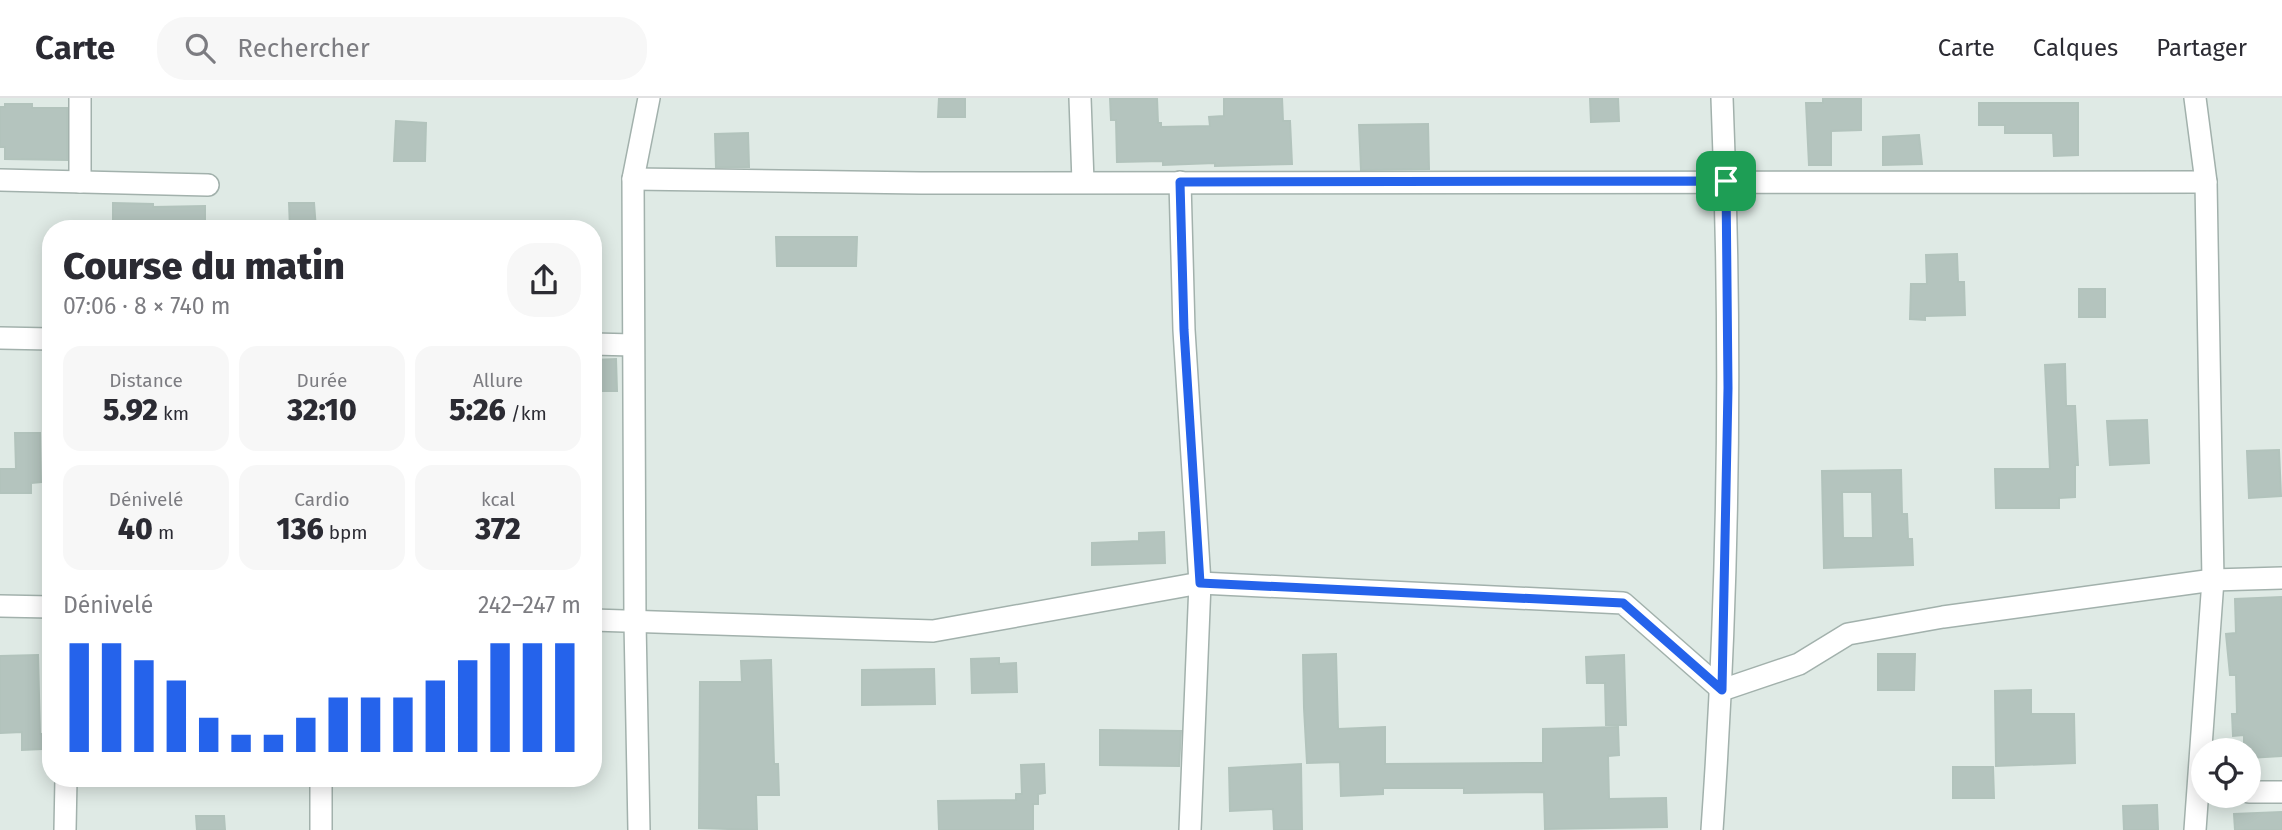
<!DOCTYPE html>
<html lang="fr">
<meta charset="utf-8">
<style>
:root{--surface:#fff;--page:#f7f7f7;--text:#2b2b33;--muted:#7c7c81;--line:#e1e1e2;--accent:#2563eb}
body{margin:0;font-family:"Fira Sans",sans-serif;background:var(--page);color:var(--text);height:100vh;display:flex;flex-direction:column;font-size:26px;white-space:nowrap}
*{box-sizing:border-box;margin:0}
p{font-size:23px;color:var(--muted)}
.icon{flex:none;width:38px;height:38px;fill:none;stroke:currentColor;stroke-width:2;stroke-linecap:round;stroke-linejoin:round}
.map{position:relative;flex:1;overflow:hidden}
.side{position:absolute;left:42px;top:122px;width:560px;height:567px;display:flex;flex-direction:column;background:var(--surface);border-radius:28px;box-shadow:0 4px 18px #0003}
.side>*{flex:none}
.fabs{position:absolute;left:2191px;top:640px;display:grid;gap:14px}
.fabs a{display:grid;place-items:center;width:70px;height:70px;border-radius:50%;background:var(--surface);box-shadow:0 4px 18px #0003;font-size:35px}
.pin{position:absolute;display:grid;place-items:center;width:60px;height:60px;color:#fff;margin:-30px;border-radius:14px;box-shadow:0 4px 10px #0006}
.round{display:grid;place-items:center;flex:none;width:74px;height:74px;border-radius:28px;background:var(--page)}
.headline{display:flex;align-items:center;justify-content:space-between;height:119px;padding:0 21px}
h1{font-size:38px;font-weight:800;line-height:52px}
.metrics{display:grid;grid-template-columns:repeat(3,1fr);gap:10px;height:119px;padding:7px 21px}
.metrics div{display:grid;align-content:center;border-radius:18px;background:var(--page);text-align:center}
.metrics b{font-size:30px;font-weight:800}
.metrics small{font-size:19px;font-weight:400}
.metrics p{font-size:19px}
.chart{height:196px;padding:14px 21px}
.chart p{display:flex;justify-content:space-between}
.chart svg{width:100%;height:126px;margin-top:7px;stroke:var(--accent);stroke-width:6}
header{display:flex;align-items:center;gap:42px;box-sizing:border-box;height:98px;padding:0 35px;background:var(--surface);border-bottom:2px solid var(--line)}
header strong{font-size:33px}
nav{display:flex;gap:38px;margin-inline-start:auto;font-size:24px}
.search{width:490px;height:63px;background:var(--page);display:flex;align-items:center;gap:18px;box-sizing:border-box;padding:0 24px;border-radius:28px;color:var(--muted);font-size:26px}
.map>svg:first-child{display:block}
.building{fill:#b4c4be;stroke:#b2c3bc;stroke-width:2;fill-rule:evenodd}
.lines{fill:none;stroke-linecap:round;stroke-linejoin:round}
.minor-casing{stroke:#a2b1ac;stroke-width:24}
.minor{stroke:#fff;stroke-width:21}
.route-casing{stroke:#fff;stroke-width:14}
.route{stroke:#2563eb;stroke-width:9}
</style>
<header>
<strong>Carte</strong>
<div class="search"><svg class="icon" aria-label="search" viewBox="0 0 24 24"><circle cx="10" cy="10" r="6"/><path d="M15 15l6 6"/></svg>Rechercher</div>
<nav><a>Carte</a><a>Calques</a><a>Partager</a></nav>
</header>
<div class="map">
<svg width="2282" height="732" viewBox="0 0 2282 732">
<rect width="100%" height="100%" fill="#dfeae5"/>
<!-- building -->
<g class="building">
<polygon points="939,0 965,0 965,19 938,19"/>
<polygon points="1110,0 1157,0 1158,25 1161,25 1161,29 1210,28 1209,19 1224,18 1224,0 1282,0 1283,23 1290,23 1292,66 1215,68 1215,65 1163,67 1163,63 1117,64 1116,22 1111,22"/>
<polygon points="1590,0 1618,0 1619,23 1591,24"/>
<polygon points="1823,0 1861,0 1861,32 1831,33 1831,67 1809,67 1806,5 1823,5"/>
<polygon points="1979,5 2078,5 2078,57 2054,58 2053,35 2005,35 2005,27 1979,27"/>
<polygon points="5,6 32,6 32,10 67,10 67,62 5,61 5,49 0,49 0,9 5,9"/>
<polygon points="396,23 426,25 425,63 394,63"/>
<polygon points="1428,26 1429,71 1361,72 1359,27"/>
<polygon points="748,35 749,69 716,69 715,36"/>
<polygon points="1919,37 1922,66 1883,67 1883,39"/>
<polygon points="113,105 153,106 153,109 205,108 205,131 113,131"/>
<polygon points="289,105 314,105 316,131 290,131"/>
<polygon points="776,139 857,139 856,168 777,168"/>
<polygon points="1957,156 1958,184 1964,184 1965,217 1925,218 1925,222 1910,221 1911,186 1927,186 1926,157"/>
<rect x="2079" y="191" width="26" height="28"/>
<polygon points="616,261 617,293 593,293 593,262"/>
<polygon points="2065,266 2066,308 2075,308 2078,367 2075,367 2075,399 2059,400 2059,410 1996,410 1995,371 2050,371 2045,267"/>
<polygon points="2147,322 2149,365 2110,367 2107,323"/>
<polygon points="15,335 40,335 41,384 31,385 31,395 0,395 0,371 16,371"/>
<polygon points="2279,352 2281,398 2249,400 2247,353"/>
<path d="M1901,372l1,44h5l1,25h4l1,26 -89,3 -2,-97zM1842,394h30l1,46h-30z"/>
<polygon points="1164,434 1165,465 1092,467 1092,445 1139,443 1139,435"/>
<polygon points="2282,499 2282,658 2249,660 2249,653 2244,653 2244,637 2233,638 2232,616 2237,616 2236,577 2230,577 2226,536 2236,535 2235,501"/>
<polygon points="1336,556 1338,631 1385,629 1385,666 1543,665 1543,631 1618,629 1619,657 1608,658 1609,701 1666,700 1667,729 1545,731 1544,694 1464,695 1464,690 1383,690 1383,696 1341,698 1340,664 1307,665 1304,610 1303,557"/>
<polygon points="1878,556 1915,556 1914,592 1878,592"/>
<polygon points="38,557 40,636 42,636 42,651 22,652 22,634 0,635 0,558"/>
<polygon points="1624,557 1626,627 1606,627 1605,585 1587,585 1586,559"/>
<polygon points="999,560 999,566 1016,565 1017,594 972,595 971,561"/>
<polygon points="771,562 774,666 778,666 779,697 756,697 757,732 699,730 700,584 742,584 741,563"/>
<polygon points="934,571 935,606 862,607 862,572"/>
<polygon points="2031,592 2031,616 2074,616 2075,665 1996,668 1995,593"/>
<polygon points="1100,632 1181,633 1179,668 1100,667"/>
<polygon points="1044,666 1045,695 1038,696 1038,706 1033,706 1033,732 939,732 938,703 1016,702 1016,696 1022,696 1021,667"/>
<polygon points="1301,666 1302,732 1274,732 1273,711 1230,713 1229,670"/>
<polygon points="1953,669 1993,669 1994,700 1953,700"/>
<polygon points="2157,707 2158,732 2124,732 2123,708"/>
<polygon points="2282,714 2282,732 2235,732 2234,716"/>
<polygon points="196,718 224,718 225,732 197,732"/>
</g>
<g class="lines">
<defs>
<g id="minor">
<polyline points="80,0 80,84"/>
<polyline points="1080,0 1083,84"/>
<polyline points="2195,0 2206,84 2213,482 2195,732"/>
<polyline points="633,81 921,85 2206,84"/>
<polyline points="0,82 208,87"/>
<polyline points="1180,84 1184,232 1200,485 1190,732"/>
<polyline points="0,240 51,241"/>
<polyline points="593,246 633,247"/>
<polyline points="0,508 51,509"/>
<polyline points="593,522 933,533 1200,485 1623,505 1722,592 1799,566 1848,536 1943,519 2213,482 2282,480"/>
<polyline points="2249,694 2282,694"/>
<polyline points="65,732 66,681"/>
<polyline points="321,732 321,681"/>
<polyline points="639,732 635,524 633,81 649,0"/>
<path d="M1712,732c17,-243 20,-488 10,-732"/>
</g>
</defs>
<!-- minor casing -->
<use href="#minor" class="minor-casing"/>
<!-- minor -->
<use href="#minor" class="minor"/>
</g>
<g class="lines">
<defs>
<polygon id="route" points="1726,83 1728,290 1722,592 1623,505 1200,485 1184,232 1180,84"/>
</defs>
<!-- route casing -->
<use href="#route" class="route-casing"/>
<!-- route -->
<use href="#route" class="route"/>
</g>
</svg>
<div class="fabs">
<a><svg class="icon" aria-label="locate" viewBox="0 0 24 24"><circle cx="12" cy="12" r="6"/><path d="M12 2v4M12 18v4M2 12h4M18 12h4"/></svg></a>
</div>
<div class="pin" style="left:1726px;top:83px;background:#1e9e55"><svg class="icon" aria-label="arrive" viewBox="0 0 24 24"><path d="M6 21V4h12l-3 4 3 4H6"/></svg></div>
<section class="side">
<div class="headline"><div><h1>Course du matin</h1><p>07:06 · 8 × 740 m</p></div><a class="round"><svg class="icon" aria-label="share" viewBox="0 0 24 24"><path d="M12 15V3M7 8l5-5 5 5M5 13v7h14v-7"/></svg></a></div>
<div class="metrics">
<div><p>Distance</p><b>5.92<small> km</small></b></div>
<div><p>Durée</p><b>32:10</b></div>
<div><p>Allure</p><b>5:26<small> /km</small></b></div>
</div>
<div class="metrics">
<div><p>Dénivelé</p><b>40<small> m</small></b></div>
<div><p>Cardio</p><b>136<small> bpm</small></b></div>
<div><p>kcal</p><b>372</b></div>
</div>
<div class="chart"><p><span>Dénivelé</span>242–247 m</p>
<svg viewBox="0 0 160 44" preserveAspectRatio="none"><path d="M5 44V6M15 44V6M25 44V12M35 44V19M45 44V32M55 44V38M65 44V38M75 44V32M85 44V25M95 44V25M105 44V25M115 44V19M125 44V12M135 44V6M145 44V6M155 44V6"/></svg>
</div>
</section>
</div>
